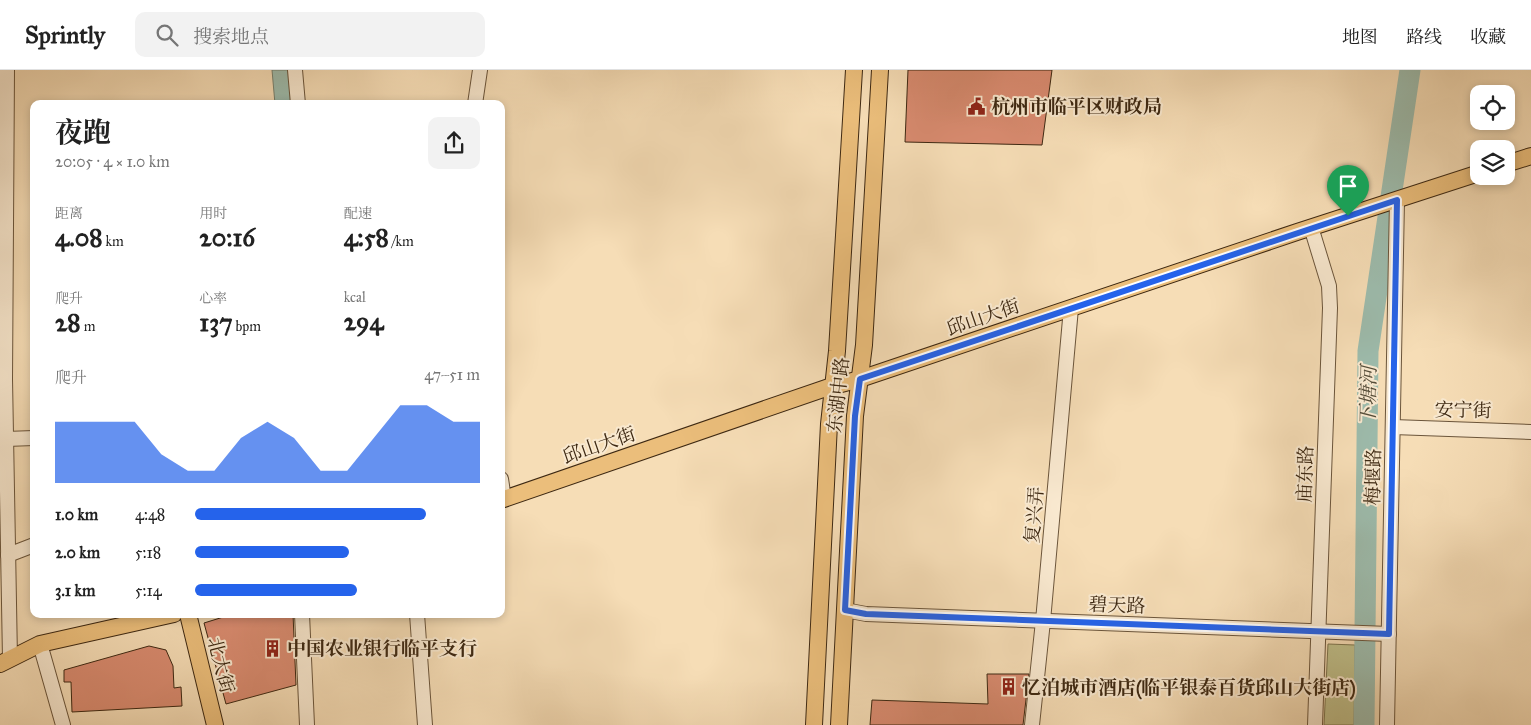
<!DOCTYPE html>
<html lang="zh">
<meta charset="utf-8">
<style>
:root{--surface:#fff;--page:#f2f2f2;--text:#222;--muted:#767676;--line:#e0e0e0;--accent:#2563eb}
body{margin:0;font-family:"IM FELL Great Primer","Noto Serif SC",serif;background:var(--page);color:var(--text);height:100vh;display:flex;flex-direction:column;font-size:19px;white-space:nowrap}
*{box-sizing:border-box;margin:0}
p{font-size:16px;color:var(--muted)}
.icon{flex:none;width:28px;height:28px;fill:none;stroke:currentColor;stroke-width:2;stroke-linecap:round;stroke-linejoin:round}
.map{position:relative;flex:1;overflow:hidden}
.panel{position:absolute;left:30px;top:30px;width:475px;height:518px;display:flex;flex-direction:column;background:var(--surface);border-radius:10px;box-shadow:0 2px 8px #0003}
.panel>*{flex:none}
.tools{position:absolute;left:1470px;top:15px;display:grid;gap:10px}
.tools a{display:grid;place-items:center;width:45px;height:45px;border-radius:10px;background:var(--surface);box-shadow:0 2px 8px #0003;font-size:25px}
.pin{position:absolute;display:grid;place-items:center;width:42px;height:42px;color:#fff;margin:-51px -21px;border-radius:50% 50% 50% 0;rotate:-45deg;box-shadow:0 0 5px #0007}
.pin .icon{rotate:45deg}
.round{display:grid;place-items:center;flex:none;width:52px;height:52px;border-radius:10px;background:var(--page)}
.head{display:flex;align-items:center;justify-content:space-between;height:85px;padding:0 25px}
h1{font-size:28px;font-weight:700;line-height:38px}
.stats{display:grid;grid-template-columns:repeat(3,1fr);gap:8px;height:85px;padding:5px 25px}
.stats div{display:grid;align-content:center}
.stats b{font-size:25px;font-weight:700}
.stats small{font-size:14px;font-weight:400}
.stats p{font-size:14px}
.chart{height:140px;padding:10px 25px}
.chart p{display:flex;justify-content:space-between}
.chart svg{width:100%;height:90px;margin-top:5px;fill:var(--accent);opacity:.7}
ul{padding:0 25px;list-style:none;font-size:16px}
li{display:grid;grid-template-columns:80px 60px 1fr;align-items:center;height:38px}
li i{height:12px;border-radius:6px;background:var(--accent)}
header{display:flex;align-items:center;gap:30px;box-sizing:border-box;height:70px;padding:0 25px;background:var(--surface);border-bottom:1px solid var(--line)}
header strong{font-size:24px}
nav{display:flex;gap:28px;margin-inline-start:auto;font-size:18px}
.search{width:350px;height:45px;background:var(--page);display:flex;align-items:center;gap:12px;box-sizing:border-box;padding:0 18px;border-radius:10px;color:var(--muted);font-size:19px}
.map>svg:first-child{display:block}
.green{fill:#c0c08b;stroke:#7e744e}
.water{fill:#9dbcad;stroke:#77816f}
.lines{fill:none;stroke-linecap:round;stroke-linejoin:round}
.river{stroke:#9dbcad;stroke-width:21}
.building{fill:#d98b70;stroke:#3d2812}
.minor-casing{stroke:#6b553b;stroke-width:16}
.major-casing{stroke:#3d2812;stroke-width:18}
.minor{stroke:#f9e9d0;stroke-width:14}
.major{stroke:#ebbe7b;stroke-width:16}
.route-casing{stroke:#fff;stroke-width:10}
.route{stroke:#2563eb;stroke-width:6}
.labels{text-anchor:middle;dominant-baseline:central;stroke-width:4;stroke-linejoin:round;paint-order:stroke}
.poi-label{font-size:19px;font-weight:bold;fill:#3d2812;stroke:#f9e9d0;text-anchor:start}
.street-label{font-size:19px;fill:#3d2812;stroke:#f9e9d0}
.water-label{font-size:20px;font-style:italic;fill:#554d39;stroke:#f9e9d0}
</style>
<header>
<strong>Sprintly</strong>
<div class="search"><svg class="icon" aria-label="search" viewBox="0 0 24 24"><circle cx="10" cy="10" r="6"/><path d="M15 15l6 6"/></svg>搜索地点</div>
<nav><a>地图</a><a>路线</a><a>收藏</a></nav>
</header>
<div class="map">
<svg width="1531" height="655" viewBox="0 0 1531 655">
<rect width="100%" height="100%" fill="#f6ddb6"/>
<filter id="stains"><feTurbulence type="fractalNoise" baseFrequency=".004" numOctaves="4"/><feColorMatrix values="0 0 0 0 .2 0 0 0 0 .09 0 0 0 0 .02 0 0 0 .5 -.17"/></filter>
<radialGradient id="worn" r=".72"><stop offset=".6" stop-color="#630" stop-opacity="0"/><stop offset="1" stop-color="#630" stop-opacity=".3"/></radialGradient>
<!-- green -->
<polygon class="green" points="1328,574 1355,575 1354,655 1324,655"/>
<!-- water -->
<polygon class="water" points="272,0 292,0 293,34 275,34"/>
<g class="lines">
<!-- river -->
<polyline class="river" points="1364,655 1368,281 1410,0"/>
</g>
<!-- building -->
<g class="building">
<polygon points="908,0 1052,0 1042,75 905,72"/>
<polygon points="233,544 293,544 296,615 226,634 204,553"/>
<polygon points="149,576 166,580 173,596 174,618 181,617 182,636 72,642 71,612 64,612 64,600"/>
<polygon points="987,604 1029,604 1023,655 870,655 872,630 988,634"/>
</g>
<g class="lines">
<defs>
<g id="minor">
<polyline points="7,0 5,309 10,589"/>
<polyline points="295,0 298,34"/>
<polyline points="475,34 480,0"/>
<polyline points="1311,157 1329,216 1330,238 1315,655"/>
<polyline points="1393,357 1531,362"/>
<polyline points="6,369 34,368"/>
<polyline points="501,409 504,429"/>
<polyline points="8,485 34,475"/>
<polyline points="845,540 866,544 1389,564"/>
<polyline points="302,544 307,655"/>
<polyline points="417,544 425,655"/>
<polyline points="40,574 63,655"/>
<polyline points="1032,655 1043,551 1071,238"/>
<polyline points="1387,655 1397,130"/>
</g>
<g id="major">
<polyline points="1506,94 1531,86"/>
<polyline points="501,430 826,318 860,309 1297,162 1479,103"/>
<polyline points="188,544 215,655"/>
<polyline points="0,594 40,574 174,544"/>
<polyline points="814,655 829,354 837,281 854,0"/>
<polyline points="839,655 855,346 864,275 880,0"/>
</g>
</defs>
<!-- minor casing -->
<use href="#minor" class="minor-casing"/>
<!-- major casing -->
<use href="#major" class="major-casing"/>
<!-- minor -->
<use href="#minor" class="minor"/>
<!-- major -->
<use href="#major" class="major"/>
</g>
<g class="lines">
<defs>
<polygon id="route" points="1397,130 1389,564 866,544 845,540 855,346 860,309"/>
</defs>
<!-- route casing -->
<use href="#route" class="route-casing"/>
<!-- route -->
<use href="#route" class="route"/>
</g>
<!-- icons -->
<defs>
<symbol id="civic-bare" viewBox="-9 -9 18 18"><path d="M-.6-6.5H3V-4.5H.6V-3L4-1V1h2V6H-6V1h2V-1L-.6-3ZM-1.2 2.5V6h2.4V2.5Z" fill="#8f2418" stroke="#f9e9d0" stroke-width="2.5" paint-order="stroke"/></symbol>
<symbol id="building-bare" viewBox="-9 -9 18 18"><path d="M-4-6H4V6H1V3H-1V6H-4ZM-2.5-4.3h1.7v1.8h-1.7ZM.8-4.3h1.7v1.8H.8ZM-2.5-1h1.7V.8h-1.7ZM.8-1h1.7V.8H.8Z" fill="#8f2418" stroke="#f9e9d0" stroke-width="2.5" paint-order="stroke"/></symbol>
</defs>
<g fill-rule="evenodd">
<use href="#civic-bare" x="964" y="24" width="25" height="25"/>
<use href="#building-bare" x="260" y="566" width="25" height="25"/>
<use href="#building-bare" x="996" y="604" width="25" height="25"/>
</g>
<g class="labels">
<!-- poi labels -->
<g class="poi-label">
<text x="991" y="36">杭州市临平区财政局</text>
<text x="287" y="578">中国农业银行临平支行</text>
<text x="1022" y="617">忆泊城市酒店(临平银泰百货邱山大街店)</text>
</g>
<!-- street labels -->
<g class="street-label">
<text transform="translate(983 247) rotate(-19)">邱山大街</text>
<text transform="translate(838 325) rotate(-84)">东湖中路</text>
<text transform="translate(1463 340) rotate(1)">安宁街</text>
<text transform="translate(599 375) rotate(-19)">邱山大街</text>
<text transform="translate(1305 404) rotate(-88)">庙东路</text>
<text transform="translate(1373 407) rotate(-89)">梅堰路</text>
<text transform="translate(1034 445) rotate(-85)">复兴弄</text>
<text transform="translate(1117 535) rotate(2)">碧天路</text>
<text transform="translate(221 595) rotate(76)">北大街</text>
</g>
<!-- water labels -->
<g class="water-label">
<text transform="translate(1368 326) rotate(-89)">下塘河</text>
</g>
</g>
<rect width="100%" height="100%" filter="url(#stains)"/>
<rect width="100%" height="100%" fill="url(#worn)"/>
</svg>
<div class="tools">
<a><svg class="icon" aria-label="locate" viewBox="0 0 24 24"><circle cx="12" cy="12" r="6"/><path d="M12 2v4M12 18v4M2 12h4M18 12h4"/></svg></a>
<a><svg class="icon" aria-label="layers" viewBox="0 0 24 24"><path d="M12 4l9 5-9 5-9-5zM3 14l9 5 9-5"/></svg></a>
</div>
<div class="pin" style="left:1348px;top:146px;background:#1e9e55"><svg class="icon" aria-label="arrive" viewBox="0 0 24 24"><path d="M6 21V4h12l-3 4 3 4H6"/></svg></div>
<section class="panel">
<div class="head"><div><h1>夜跑</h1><p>20:05 · 4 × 1.0 km</p></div><a class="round"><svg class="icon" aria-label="share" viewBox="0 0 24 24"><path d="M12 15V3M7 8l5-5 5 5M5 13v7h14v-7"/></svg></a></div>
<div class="stats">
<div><p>距离</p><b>4.08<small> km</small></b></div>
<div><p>用时</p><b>20:16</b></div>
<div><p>配速</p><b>4:58<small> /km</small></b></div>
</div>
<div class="stats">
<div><p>爬升</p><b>28<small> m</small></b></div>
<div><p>心率</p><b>137<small> bpm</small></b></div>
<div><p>kcal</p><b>294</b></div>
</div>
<div class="chart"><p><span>爬升</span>47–51 m</p>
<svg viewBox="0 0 160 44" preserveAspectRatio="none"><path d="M0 44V14L10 14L20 14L30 14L40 30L50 38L60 38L70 22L80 14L90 22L100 38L110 38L120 22L130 6L140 6L150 14L160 14V44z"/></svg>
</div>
<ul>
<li><b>1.0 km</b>4:48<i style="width:81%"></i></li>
<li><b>2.0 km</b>5:18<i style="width:54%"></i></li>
<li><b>3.1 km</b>5:14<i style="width:57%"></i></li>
</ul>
</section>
</div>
